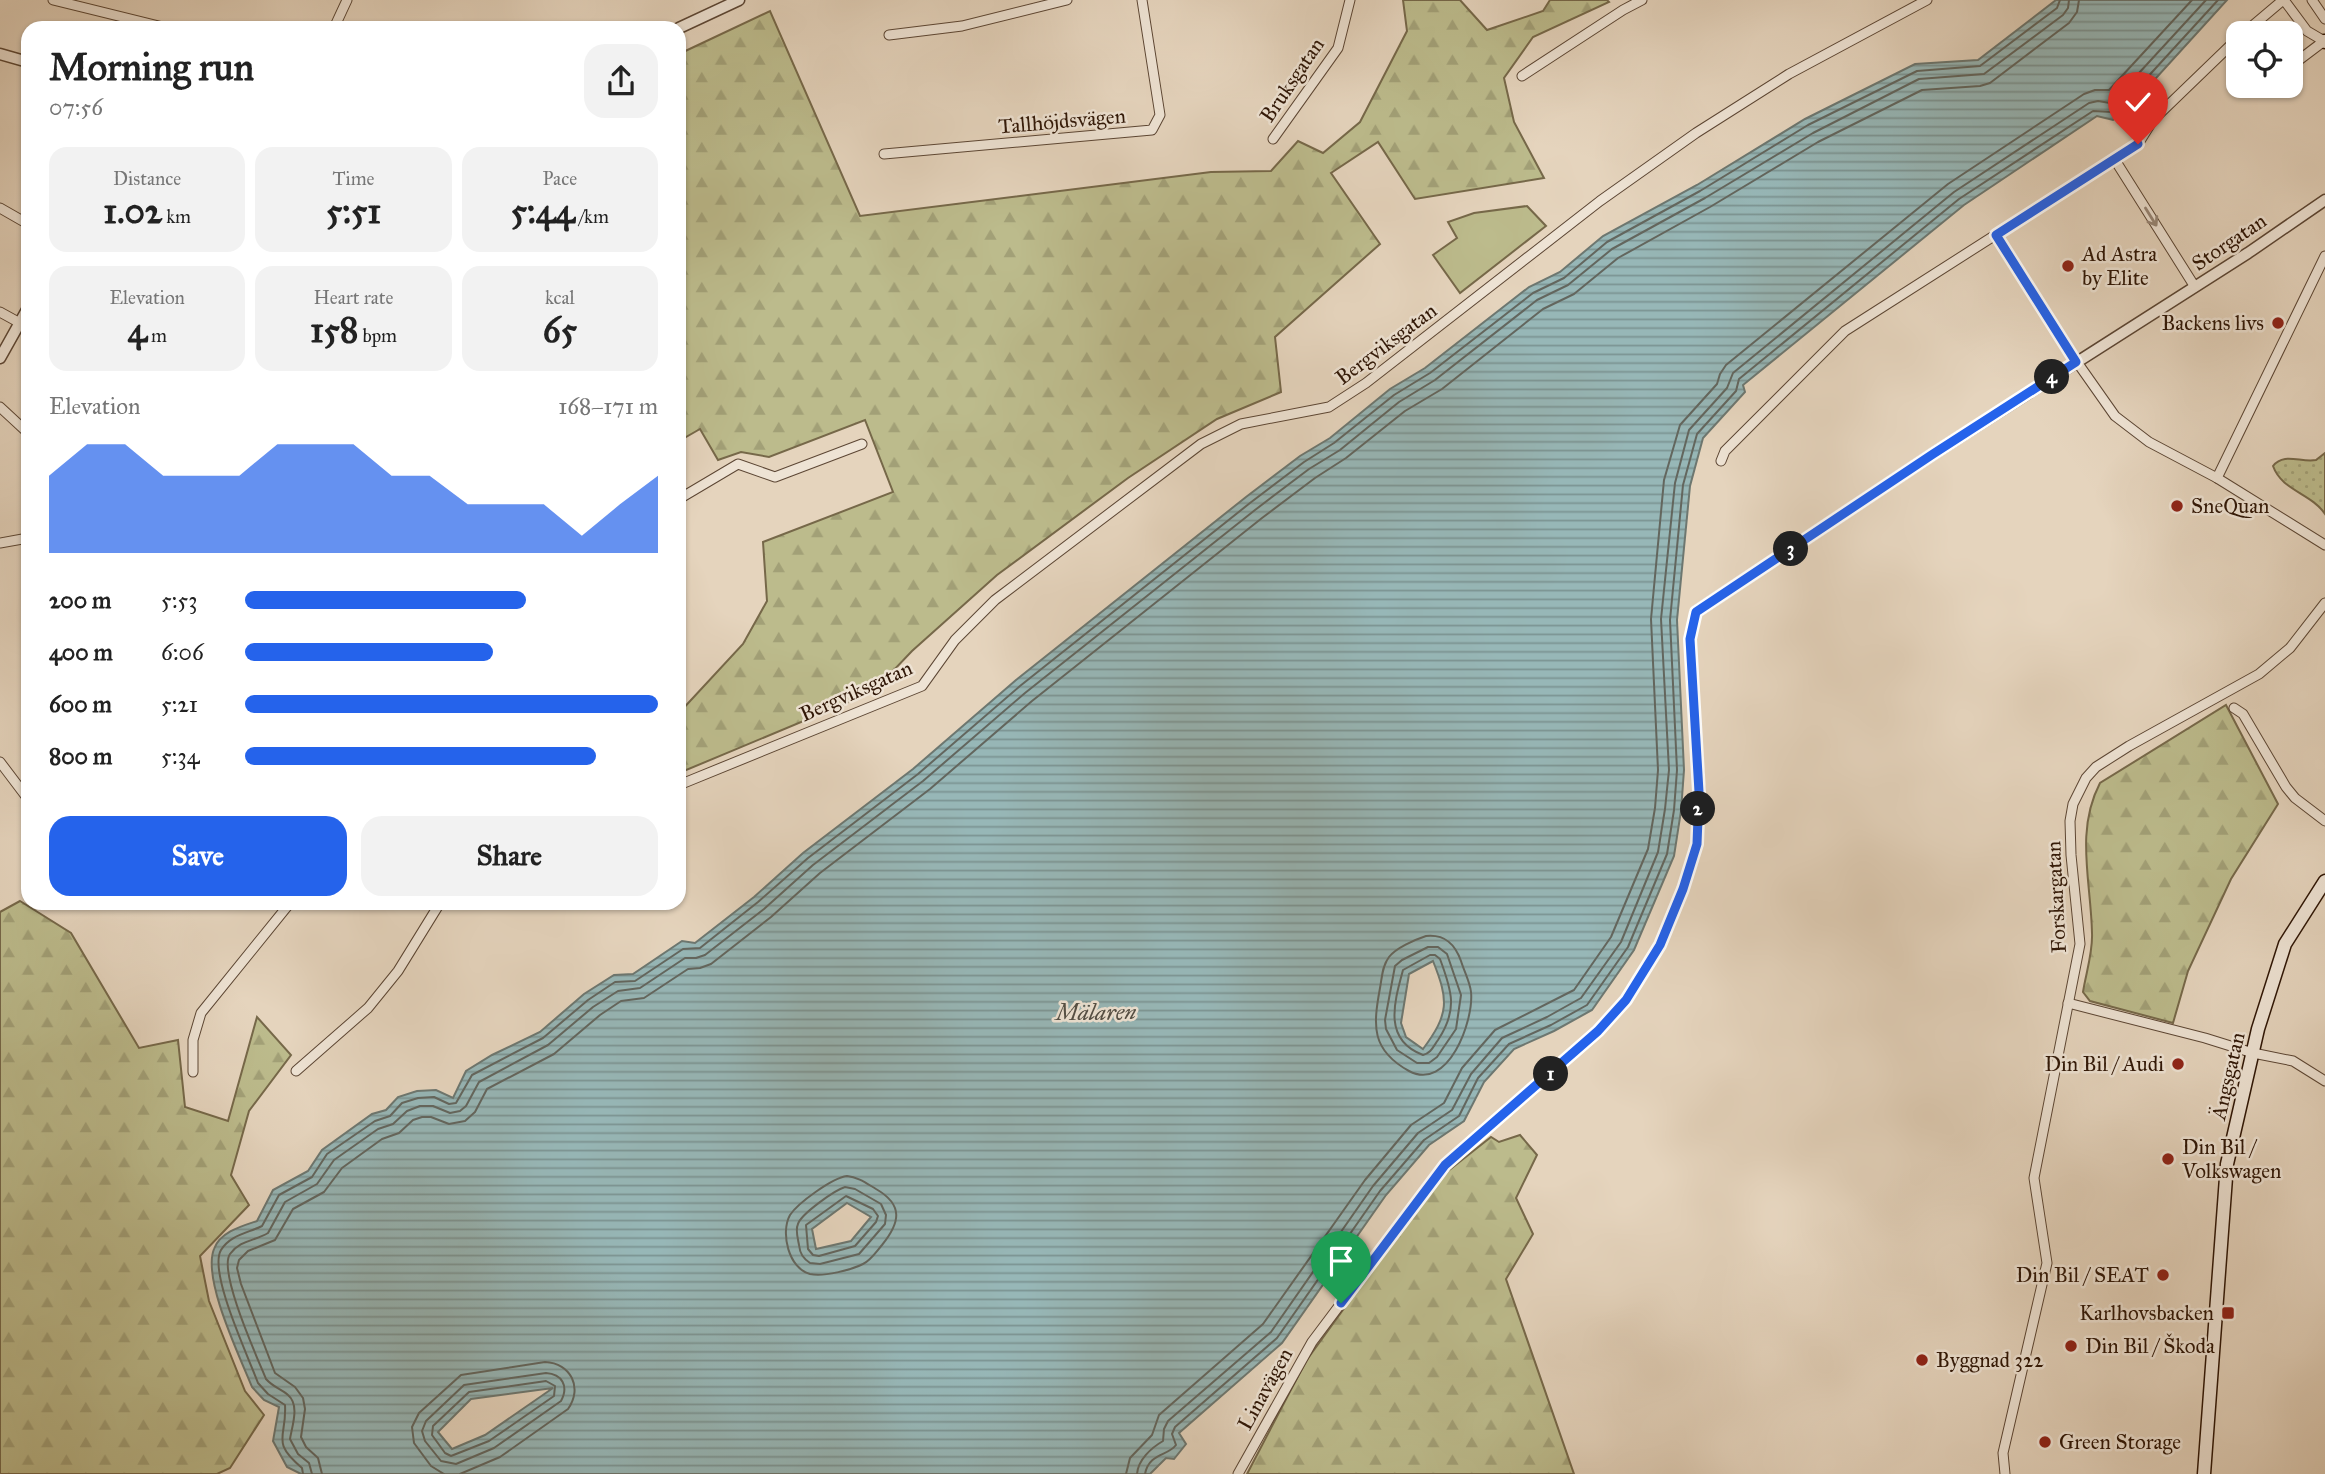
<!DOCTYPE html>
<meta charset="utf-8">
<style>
:root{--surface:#fff;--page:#f2f2f2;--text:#222;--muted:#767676;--accent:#2563eb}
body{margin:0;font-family:"IM FELL Great Primer",serif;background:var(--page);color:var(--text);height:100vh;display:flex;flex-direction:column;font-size:26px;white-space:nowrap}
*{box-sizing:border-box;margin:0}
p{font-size:23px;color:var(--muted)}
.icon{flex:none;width:38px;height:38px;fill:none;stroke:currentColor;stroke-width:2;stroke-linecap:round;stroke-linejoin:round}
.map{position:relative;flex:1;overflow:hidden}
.sheet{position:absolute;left:21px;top:21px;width:665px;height:889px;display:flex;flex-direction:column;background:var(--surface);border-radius:21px;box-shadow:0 2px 5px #0004}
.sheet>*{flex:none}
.controls{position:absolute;left:2226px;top:21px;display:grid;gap:14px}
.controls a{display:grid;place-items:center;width:77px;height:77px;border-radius:14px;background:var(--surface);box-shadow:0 2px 5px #0004;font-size:35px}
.pin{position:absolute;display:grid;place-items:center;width:60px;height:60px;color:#fff;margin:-72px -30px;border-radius:50% 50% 50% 0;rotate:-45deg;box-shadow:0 0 7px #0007}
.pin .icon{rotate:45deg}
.km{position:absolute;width:35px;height:35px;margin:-18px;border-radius:50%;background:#222;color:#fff;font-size:19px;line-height:35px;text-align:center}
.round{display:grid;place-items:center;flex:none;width:74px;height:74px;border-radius:21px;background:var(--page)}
.overview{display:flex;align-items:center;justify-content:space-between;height:119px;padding:0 28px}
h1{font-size:38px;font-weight:700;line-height:52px}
.figures{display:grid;grid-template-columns:repeat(3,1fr);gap:10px;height:119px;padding:7px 28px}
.figures div{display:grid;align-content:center;border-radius:18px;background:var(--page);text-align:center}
.figures b{font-size:35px;font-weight:700}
.figures small{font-size:19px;font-weight:400}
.figures p{font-size:19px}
.chart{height:196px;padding:14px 28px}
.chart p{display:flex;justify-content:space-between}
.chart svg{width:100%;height:126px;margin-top:7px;fill:var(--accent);opacity:.7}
.button{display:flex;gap:14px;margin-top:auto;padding:14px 28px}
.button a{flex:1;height:80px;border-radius:21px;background:var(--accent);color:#fff;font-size:28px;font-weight:700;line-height:80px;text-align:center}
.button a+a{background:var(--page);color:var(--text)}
ul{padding:0 28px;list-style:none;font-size:23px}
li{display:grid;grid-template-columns:112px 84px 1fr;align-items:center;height:52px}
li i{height:18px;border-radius:9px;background:var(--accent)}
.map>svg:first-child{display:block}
.green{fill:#bcbb8c;stroke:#766849;stroke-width:2}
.forest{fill:url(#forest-firs);stroke:#766849;stroke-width:2}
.park{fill:url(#park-dots);stroke:#766849;stroke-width:2}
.water{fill:url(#water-rules);stroke:#6d7770;stroke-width:2;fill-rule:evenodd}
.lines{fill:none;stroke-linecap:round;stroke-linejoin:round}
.shore{stroke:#63665e;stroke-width:2}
.minor-casing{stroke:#5c4634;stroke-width:11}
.tertiary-casing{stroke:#5c4634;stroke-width:13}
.secondary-casing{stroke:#2f1606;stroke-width:15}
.minor{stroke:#eee3d4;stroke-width:9}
.tertiary{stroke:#eee3d4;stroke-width:10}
.secondary{stroke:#eee3d4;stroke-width:12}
.oneway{stroke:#988777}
.route-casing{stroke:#fff;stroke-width:14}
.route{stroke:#2563eb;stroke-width:9}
.poi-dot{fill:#8f2418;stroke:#eee3d4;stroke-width:2.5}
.labels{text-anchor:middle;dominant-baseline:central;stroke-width:5;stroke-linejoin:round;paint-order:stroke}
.street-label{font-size:21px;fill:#2f1606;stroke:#eee3d4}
.poi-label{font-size:21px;fill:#2f1606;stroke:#eee3d4;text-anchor:start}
.water-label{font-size:23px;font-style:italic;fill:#534e44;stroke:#eee3d4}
</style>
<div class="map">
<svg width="2325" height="1474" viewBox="0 0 2325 1474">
<defs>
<pattern id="forest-firs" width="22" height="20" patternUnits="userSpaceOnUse" patternTransform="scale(1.75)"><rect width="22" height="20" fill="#bcbb8c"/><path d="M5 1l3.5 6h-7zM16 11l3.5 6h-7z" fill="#a2a077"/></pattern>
<pattern id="park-dots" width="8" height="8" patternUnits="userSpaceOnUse" patternTransform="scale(1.75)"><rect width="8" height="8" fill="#bcbb8c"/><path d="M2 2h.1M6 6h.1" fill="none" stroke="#a2a077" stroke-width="1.8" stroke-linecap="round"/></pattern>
<pattern id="water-rules" width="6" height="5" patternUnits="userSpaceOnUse" patternTransform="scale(1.75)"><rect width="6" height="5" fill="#97b7b7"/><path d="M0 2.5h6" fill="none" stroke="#7c9493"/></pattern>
</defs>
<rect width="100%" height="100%" fill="#e5d4bd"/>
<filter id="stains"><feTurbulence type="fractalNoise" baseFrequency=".00286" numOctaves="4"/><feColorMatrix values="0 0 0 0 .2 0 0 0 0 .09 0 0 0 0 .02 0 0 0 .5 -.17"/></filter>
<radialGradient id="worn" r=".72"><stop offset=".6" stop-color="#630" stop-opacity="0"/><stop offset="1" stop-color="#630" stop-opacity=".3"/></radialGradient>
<!-- green -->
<polygon class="green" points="1527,206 1546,226 1460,293 1433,255 1457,238 1448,222 1474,213"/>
<!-- forest -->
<g class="forest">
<polygon points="1403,0 1460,0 1487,30 1543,11 1550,0 1607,0 1609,2 1533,37 1504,78 1514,122 1544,178 1415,199 1378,142 1331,173 1380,244 1275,337 1281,392 1217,419 1128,478 997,575 912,651 873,692 679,773 679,713 743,644 767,601 763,542 893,492 865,420 769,457 741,452 718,460 700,429 679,441 679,54 770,11 860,216 1211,172 1271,171 1298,141 1323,153 1360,122 1407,31"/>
<path d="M2226,705l52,99 -47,75 -43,92 -15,52 -83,-22 -7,-9c3,-19 10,-40 9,-59 -1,-52 -17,-102 8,-150z"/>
<polygon points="20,901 71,933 139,1048 178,1040 185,1107 228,1121 257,1017 291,1055 249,1111 231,1175 249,1205 200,1256 209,1301 245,1391 264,1415 230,1468 217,1474 0,1474 0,912"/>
<polygon points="1520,1135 1537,1155 1516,1198 1533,1234 1506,1279 1574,1474 1247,1474 1306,1361 1421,1202 1448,1171 1491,1137 1499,1142"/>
</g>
<!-- park -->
<path class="park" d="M2325,453v61c-14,-21 -43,-23 -52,-48 11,-14 28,-3 43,-6z"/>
<!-- water -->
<path class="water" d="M2056,0h171l-100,110 -14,10 -16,-4 -133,89 -221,180 2,7 -42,46 -13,48 -13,134 7,150 -3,41 -7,45 -40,94 -42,60 -38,21 -40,18 -30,33 -20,39 -35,24 -43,50 -104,148 -103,90 7,11 -12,15 -8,-1 -16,16h-849l-14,-7 -14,-26 6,-34 -15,-7 -12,-13c-12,-30 -50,-108 -38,-138 6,-17 28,-23 43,-28l16,-31 35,-19 14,-21 50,-36 14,-4 12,-13 19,-6 19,-1 17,8 13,-27 26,-16 48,-23 44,-38 30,-19 19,-1 49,-33 13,2 59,-46 49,-44 110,-84 103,-89 230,-183 54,-41 30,-18 60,-49 35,-21 104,-81 31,-15 43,-36 94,-51 108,-66 110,-55 63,-4zM1433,961c16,40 16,53 -10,88l-17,-12 -5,-14 8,-49zM847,1203l24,14 -20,24 -35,8 -4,-20zM553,1388l-68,47 -33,14 -14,-17 33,-33z"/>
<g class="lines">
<!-- shore -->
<g class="shore">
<path d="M1426,936c19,-2 29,8 35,25 3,10 9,21 10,31 3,29 -23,100 -62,79 -38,-21 -36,-45 -29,-83 2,-10 2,-22 9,-31 7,-9 25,-17 37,-21z"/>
<polygon points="1428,947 1438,947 1447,954 1461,995 1456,1029 1437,1057 1429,1063 1417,1063 1397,1050 1386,1029 1385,1020 1395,966 1402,960"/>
<path d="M1430,955h5l5,4c12,32 18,51 -2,81 -5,7 -7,13 -15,15 -40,-15 -29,-52 -20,-85z"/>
<path d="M847,1176c11,1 19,7 29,13 28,16 24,34 6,56 -6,7 -11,15 -19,19 -12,6 -39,13 -53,10 -21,-5 -30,-41 -20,-59 8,-12 42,-37 57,-39z"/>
<path d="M845,1187l10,2 26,15 5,11 -1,9 -26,30 -39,10 -10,-1c-7,-5 -10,-9 -11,-18 -1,-6 -4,-15 -1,-21 3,-10 37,-34 47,-37z"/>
<polygon points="846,1196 873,1209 878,1216 876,1222 855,1246 819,1256 813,1255 808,1249 806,1225"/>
<path d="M546,1373c16,1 23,13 15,28l-67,47 -38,16 -15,-3 -16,-20 -3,-10 4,-10 38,-36z"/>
<polygon points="546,1381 555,1386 554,1396 489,1441 451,1456 445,1453 432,1435 433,1426 469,1392"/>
<path d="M303,1474l-1,-6c-32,-27 -15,-30 -17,-63l-17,-11 -10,-11c-9,-25 -50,-111 -37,-133 9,-15 27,-17 41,-24l17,-31 33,-18 15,-23 48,-33 15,-5 12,-13 16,-5 16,-1 15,7 7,-1 16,-28 71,-37 45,-38 27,-18 20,-1 48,-32 17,-1 58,-46 50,-44 110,-84 102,-88 230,-183 54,-41 30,-19 60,-48 36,-22 103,-80 31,-15 43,-36 93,-51 108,-66 109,-54 63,-5 77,-58 3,-8"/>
<path d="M312,1474l-3,-11 -11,-9 -8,-15c2,-13 10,-34 -2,-44 -7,-6 -15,-8 -22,-16 -9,-22 -48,-108 -36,-125 10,-14 25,-13 38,-21l17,-31 32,-18 17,-24 44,-31 15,-5 14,-13 13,-5h13l17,7 10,-2 6,-5 13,-24 69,-37 45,-38 25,-16 22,-3 45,-30h11l9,-3 59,-46 49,-44 110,-84 102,-88 230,-183 54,-41 31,-19 59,-48 36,-22 102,-80 31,-15 44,-36 93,-51 108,-65 106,-54 65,-5 79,-59 5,-7 1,-8"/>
<polyline points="322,1474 318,1458 306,1447 301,1437 305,1409 303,1398 295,1387 275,1373 241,1284 237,1268 239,1260 248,1251 275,1240 293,1209 324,1192 342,1168 382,1139 399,1133 413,1120 422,1117 431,1117 449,1124 465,1121 475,1112 487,1089 554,1054 600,1015 621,1001 644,998 688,969 700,968 711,964 771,917 820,873 930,789 1032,701 1262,518 1315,478 1346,458 1405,411 1442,389 1543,309 1574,294 1618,258 1710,207 1818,142 1922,90 1980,86 1990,83 2069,23 2077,12 2079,0"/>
<path d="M444,1474l-13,-8 -17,-23 -2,-16 7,-14 42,-38 84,-13c26,1 38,26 23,47l-68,48 -40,17"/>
<polyline points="1126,1474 1130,1458 1152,1435 1159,1415 1263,1324 1365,1180 1411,1125 1444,1103 1462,1068 1495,1030 1574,990 1611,937 1648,849 1655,808 1658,770 1651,619 1664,480 1680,425 1717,384 1720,374 1726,365 1948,184 2084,94 2095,90 2109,90 2192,0"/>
<path d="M1137,1474c1,-14 14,-26 26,-33l1,-12 4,-8 103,-89 102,-146 45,-53 34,-23 19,-36 31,-36 45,-21 34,-19 40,-56 37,-90 7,-43 4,-39 -8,-151 14,-136 14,-53 38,-42 6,-15 221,-181 135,-89 9,-2 12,2 6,-5 90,-98"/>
<path d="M1145,1474c4,-21 23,-18 31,-29l-4,-11 3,-7 102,-89 103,-147 44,-51 35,-24 19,-38 31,-34 42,-19 36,-20 41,-58 39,-93 7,-44 3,-40 -7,-150 13,-135 14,-51 39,-43 3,-12 220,-180 134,-88 19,1 10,-7 96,-105"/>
</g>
<defs>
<g id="minor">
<polyline points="53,0 167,28"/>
<polyline points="2284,0 2307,31 2324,41 2291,66"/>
<polyline points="2312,0 2325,19"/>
<polyline points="334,28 347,0"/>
<polyline points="2244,33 2283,0"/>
<polyline points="889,35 962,26 1067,0"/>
<polyline points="1522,76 1623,10 1642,0"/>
<polyline points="1273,139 1338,48 1350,0"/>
<polyline points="884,154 1152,130 1160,115 1142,0"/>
<polyline points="2115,160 2195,287"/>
<polyline points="0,208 28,224"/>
<polyline points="1996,235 2065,345 2115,416 2149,442 2217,478 2325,545"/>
<polyline points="0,312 20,323"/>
<polyline points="0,407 28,433"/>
<polyline points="1721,461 1725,451 1845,331 2138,144 2153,120 2238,38"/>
<polyline points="2217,478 2325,256"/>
<polyline points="679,499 738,464 775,477 862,444"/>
<polyline points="0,543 28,538"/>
<polyline points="2234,708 2243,714 2286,787 2295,798 2325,821"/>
<polyline points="0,762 28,799"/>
<polyline points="679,785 922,686 955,640 995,600 1201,444 1241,424 1329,407 1366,383 1600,201 1696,133 1789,74 1927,0"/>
<polyline points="2068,1003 2205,1038 2253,1053 2293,1061 2325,1081"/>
<polyline points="296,1071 368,1008 398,971 440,903"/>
<polyline points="193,1072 193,1040 201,1013 290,903"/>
<polyline points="1238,1474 1312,1342 1445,1165 1598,1031 1626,1000 1660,945 1683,889 1697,844 1700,792 1690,639 1696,612"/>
<polyline points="2005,1474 2003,1453 2047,1263 2034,1178 2080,944 2071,855 2070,821 2073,804 2086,778 2096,767 2129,746 2259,674 2290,648 2325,603"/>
</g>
<g id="tertiary">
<polyline points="679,28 739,0"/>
<polyline points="0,54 28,62"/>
<polyline points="0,358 28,308"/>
<polyline points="1696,612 1933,454 2248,253 2325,200"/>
</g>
<g id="secondary">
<polyline points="2324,41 2325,42"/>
<polyline points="2204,1474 2227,1164 2258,1029 2285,944 2325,881"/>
</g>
</defs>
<!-- minor casing -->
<use href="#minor" class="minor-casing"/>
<!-- tertiary casing -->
<use href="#tertiary" class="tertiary-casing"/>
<!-- secondary casing -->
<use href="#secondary" class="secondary-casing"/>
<!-- minor -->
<use href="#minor" class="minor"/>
<!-- tertiary -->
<use href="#tertiary" class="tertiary"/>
<!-- secondary -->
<use href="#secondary" class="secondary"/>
</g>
<!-- one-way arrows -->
<defs><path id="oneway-shaft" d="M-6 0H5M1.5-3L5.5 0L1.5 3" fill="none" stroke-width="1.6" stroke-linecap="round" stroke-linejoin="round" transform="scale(1.75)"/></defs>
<use class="oneway" href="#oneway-shaft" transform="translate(2151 217) rotate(58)"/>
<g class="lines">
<defs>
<polyline id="route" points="1341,1303 1445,1165 1598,1031 1626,1000 1660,945 1683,889 1697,844 1699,792 1690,639 1696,612 1933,454 2076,362 1996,235 2138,144"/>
</defs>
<!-- route casing -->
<use href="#route" class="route-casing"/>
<!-- route -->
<use href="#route" class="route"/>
</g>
<!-- markers -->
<g class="poi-dot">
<circle cx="2068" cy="266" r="7"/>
<circle cx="2278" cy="323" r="7"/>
<circle cx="2177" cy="506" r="7"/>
<circle cx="2178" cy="1064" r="7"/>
<circle cx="2168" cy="1159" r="7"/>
<circle cx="2163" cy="1275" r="7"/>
<rect x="2221" y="1306" width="14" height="14" rx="3.5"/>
<circle cx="2071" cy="1346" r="7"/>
<circle cx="1922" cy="1360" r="7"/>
<circle cx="2045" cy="1442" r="7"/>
</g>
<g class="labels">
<!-- street labels -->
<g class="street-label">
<text transform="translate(1292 80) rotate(-56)">Bruksgatan</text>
<text transform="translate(1062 121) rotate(-5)">Tallhöjdsvägen</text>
<text transform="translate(2229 242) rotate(-34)">Storgatan</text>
<text transform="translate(1386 344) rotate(-37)">Bergviksgatan</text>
<text transform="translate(856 691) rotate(-24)">Bergviksgatan</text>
<text transform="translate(2056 897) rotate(-93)">Forskargatan</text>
<text transform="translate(2228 1076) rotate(-77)">Ängsgatan</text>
<text transform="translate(1265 1389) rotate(-61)">Linavägen</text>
</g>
<!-- poi labels -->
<g class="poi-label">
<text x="2082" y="254">Ad Astra<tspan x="2082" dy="24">by Elite</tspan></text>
<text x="2264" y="323" text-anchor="end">Backens livs</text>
<text x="2191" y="506">SneQuan</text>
<text x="2164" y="1064" text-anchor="end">Din Bil / Audi</text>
<text x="2182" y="1147">Din Bil /<tspan x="2182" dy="24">Volkswagen</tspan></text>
<text x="2149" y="1275" text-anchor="end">Din Bil / SEAT</text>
<text x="2214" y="1313" text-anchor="end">Karlhovsbacken</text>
<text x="2085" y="1346">Din Bil / Škoda</text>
<text x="1936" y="1360">Byggnad 322</text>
<text x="2059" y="1442">Green Storage</text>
</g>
<!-- water labels -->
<g class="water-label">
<text x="1096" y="1012">Mälaren</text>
</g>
</g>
<rect width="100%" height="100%" filter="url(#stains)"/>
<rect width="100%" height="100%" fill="url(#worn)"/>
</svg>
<div class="controls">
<a><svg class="icon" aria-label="locate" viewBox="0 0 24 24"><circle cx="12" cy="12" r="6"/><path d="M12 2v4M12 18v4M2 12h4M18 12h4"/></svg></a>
</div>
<div class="pin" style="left:1341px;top:1303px;background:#1e9e55"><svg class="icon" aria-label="arrive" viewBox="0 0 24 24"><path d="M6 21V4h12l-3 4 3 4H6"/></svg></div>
<div class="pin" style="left:2138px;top:144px;background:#d93025"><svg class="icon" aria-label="check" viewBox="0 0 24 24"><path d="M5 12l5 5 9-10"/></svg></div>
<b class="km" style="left:1551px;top:1074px">1</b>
<b class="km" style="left:1698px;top:809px">2</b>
<b class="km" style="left:1791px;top:549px">3</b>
<b class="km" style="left:2052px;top:377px">4</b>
<section class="sheet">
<div class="overview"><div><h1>Morning run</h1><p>07:56</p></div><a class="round"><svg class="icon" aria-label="share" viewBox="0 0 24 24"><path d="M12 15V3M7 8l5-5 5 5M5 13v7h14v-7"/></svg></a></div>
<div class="figures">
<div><p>Distance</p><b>1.02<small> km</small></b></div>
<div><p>Time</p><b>5:51</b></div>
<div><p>Pace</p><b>5:44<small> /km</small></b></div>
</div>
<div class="figures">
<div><p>Elevation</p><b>4<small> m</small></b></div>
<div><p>Heart rate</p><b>158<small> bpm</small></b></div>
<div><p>kcal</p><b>65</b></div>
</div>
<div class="chart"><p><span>Elevation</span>168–171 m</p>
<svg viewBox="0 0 160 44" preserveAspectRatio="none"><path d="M0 44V17L10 6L20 6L30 17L40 17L50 17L60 6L70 6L80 6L90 17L100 17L110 27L120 27L130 27L140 38L150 27L160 17V44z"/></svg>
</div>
<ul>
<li><b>200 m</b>5:53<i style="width:68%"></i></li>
<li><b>400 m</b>6:06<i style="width:60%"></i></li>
<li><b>600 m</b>5:21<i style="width:100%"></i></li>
<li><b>800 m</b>5:34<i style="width:85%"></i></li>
</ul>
<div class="button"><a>Save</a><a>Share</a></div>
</section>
</div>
